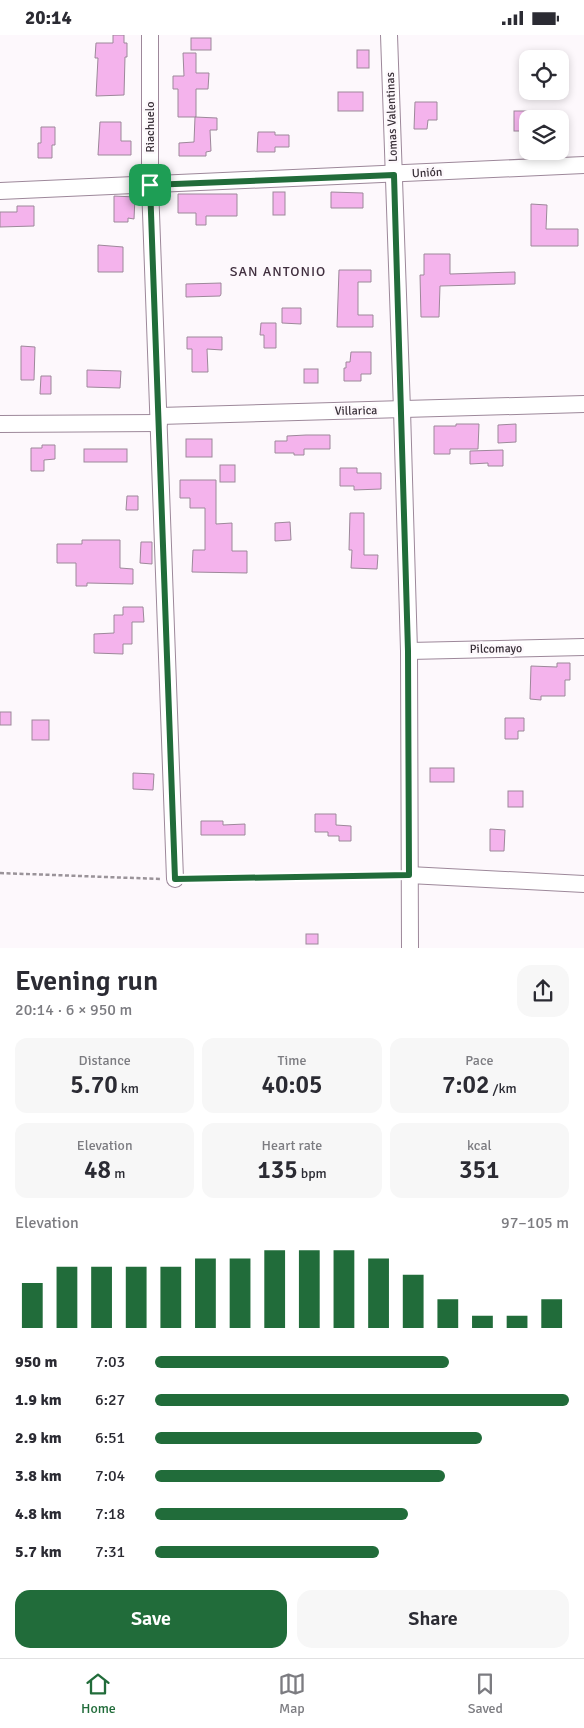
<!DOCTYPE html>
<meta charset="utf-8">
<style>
:root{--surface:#fff;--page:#f7f7f7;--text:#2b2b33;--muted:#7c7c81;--line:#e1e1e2;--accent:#216c3a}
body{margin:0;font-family:Signika,sans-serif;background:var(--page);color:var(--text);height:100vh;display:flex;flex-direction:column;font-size:19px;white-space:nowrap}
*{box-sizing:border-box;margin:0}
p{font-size:16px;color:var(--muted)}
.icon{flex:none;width:28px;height:28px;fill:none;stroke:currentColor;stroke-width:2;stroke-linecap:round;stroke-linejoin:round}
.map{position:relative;height:913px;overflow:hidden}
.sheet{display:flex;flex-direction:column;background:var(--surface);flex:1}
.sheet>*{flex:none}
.fabs{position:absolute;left:519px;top:15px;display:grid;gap:10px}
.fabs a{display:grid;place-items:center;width:50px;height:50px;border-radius:10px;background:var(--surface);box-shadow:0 2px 8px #0003;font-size:25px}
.pin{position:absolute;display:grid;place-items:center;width:42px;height:42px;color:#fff;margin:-21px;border-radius:10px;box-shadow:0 2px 8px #0006}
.round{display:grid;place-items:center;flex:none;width:52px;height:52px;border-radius:15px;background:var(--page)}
.head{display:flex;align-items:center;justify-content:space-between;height:85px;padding:0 15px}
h1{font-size:28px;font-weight:600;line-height:38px}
.metrics{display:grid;grid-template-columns:repeat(3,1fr);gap:8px;height:85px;padding:5px 15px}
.metrics div{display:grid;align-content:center;border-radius:12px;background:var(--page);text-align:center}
.metrics b{font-size:25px;font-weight:600}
.metrics small{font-size:14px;font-weight:400}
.metrics p{font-size:14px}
.chart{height:140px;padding:10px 15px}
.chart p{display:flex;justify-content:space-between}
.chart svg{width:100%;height:90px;margin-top:5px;stroke:var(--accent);stroke-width:6}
.button{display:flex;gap:10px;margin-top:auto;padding:10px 15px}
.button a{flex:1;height:58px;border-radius:15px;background:var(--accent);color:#fff;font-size:20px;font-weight:600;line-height:58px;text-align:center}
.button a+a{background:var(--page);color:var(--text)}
ul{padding:0 15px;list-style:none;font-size:16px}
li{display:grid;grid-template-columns:80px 60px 1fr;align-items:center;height:38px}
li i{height:12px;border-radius:6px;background:var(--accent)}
.status{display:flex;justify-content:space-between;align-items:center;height:35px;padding:0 25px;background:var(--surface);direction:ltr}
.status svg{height:14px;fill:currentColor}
.menu{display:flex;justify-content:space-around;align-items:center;height:70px;border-top:1px solid var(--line);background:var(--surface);font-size:14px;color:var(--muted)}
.menu a{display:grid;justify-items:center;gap:2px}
.menu .current{color:var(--accent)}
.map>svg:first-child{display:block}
.building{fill:#f4b3ec;stroke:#9d889a}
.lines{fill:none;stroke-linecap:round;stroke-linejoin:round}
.minor-casing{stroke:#9d889a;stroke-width:18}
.path{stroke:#9a9399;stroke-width:2.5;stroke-dasharray:4 2.5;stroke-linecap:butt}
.minor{stroke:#fff;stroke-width:16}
.route-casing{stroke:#fff;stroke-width:10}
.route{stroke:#216c3a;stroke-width:6}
.labels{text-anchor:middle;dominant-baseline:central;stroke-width:5;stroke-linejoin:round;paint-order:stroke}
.street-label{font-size:12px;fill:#393038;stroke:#fdf8fc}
.neighbourhood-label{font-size:14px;letter-spacing:1px;fill:#412f3f;stroke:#fdf8fc}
</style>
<div class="status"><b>20:14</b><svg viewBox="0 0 49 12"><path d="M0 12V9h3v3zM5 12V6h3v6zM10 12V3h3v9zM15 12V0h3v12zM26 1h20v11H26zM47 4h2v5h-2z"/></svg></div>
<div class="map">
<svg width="584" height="913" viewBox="0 0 584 913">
<rect width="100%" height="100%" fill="#fdf8fc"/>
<!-- building -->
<g class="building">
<polygon points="113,0 124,0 124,8 127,8 127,22 125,22 124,60 96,61 98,23 95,23 96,8 113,8"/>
<rect x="191" y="3" width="20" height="12"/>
<rect x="357" y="15" width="12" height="18"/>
<polygon points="183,18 196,18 196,38 209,38 208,54 196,54 196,82 178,82 178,54 173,54 173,41 184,41"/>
<rect x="338" y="57" width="25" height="19"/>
<polygon points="415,67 437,67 437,85 428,85 427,94 414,94"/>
<rect x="514" y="76" width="12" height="20"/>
<polygon points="195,82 217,83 217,95 210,95 211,116 206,117 206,121 179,121 179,108 194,107"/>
<polygon points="100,87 121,87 121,106 131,106 131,120 98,120"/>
<polygon points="41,92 55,92 55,110 52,110 52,123 38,123 38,108 41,108"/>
<polygon points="258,97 275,97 275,100 289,100 289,112 275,112 275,117 257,117"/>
<rect x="273" y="157" width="12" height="23"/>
<polygon points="331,157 363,158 363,173 331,173"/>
<polygon points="178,159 237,159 237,181 206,181 206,190 196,190 196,178 178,178"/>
<polygon points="114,161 135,162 134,184 128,183 128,187 114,187"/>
<polygon points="531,169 547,170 546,194 578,194 578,211 531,211"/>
<polygon points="17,171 34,171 34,191 0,192 0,177 17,177"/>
<polygon points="98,210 123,212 123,237 98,237"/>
<polygon points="424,219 450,219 450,239 515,237 515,249 440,251 439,282 421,282 420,240 424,240"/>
<polygon points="339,235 371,235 371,247 358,247 358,280 373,280 373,292 337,292"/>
<polygon points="221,248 221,259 220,261 186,262 186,249"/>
<polygon points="282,273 301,273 301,289 282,288"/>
<polygon points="261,288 276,288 276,313 264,313 264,300 260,300"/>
<polygon points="187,302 222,302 222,315 207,314 208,337 192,337 192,314 187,314"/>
<polygon points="21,311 35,312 34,345 21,345"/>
<polygon points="351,317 371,317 371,339 361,339 361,346 344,346 344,333 346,333 346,327 350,327"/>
<rect x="304" y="334" width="14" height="14"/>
<polygon points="87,335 121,336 120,353 87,352"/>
<polygon points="41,341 51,341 51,359 40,359"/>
<polygon points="456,389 479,389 478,414 450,414 450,419 434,419 434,391 456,391"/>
<polygon points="516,389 516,407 498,408 498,390"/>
<polygon points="306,400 330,400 330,414 304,414 304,420 294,420 294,418 275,418 275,406 287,406 287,401"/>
<rect x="186" y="404" width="26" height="18"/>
<polygon points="42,410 55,410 55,424 44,425 44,436 31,436 31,413 42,413"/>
<rect x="84" y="414" width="43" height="13"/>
<polygon points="503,415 503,431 488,431 488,428 470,429 470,416"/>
<rect x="220" y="430" width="15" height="17"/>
<polygon points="340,433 357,433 357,438 381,438 381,454 354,455 354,451 340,451"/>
<polygon points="180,445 216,445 216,489 232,488 232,516 247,516 247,538 192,537 193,515 205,515 205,473 190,473 190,463 180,463"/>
<polygon points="127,461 138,461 138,475 126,475"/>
<polygon points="350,478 364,478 364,520 378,520 377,534 351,533 352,515 349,515"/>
<polygon points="290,487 291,505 275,506 275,488"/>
<polygon points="82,505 120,505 120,533 133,534 133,549 87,548 87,551 76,551 76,528 57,528 57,509 82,509"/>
<polygon points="141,507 152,507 152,529 140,528"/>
<polygon points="123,572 143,572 144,587 132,587 132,609 123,609 123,619 94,618 94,599 114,598 114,580 123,580"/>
<polygon points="557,628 570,628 570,645 565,645 565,661 541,661 541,665 530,664 531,631 557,632"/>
<rect x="0" y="677" width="11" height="13"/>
<polygon points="505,683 524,683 524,696 518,696 518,704 505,704"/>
<rect x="32" y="685" width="17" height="20"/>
<rect x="430" y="733" width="24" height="14"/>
<polygon points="133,738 154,739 153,755 133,754"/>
<rect x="508" y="756" width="15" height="16"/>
<polygon points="315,779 336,779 336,790 351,791 351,806 339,806 339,801 328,801 328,797 315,797"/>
<polygon points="201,786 223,786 223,790 245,789 245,800 201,800"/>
<polygon points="490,794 505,795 504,816 490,816"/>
<rect x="306" y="899" width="12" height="10"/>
</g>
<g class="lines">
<defs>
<g id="minor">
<polyline points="150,0 150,150 175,844"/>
<polyline points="389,0 402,375 409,616 410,913"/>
<polyline points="0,156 584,130"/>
<polyline points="159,381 584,369"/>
<polyline points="0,389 159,388"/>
<polyline points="409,616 584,612"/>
<polyline points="409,840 584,849"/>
</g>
</defs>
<!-- minor casing -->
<use href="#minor" class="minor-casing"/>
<!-- path -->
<g class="path">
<polyline points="0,838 160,844"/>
<polyline points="188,844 395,841"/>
</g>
<!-- minor -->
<use href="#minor" class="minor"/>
</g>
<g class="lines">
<defs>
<polygon id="route" points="394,140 408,616 409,840 175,844 150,150"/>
</defs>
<!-- route casing -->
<use href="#route" class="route-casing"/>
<!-- route -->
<use href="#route" class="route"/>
</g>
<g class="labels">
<!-- street labels -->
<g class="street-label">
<text transform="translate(392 82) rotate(-92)">Lomas Valentinas</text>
<text transform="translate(150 92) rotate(-90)">Riachuelo</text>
<text transform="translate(427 138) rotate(-3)">Unión</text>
<text transform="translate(356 376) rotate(-1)">Villarica</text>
<text transform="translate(496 614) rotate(-1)">Pilcomayo</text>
</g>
<!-- neighbourhood labels -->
<g class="neighbourhood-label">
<text x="278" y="236">SAN ANTONIO</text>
</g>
</g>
</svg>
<div class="fabs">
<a><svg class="icon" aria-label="locate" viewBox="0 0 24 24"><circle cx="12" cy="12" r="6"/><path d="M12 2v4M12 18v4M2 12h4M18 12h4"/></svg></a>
<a><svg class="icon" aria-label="layers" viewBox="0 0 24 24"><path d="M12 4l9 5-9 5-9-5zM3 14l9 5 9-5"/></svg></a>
</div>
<div class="pin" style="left:150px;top:150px;background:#1e9e55"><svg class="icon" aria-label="arrive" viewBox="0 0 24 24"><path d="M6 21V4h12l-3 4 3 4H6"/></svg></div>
</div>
<section class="sheet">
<div class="head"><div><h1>Evening run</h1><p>20:14 · 6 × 950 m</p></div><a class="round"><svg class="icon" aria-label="share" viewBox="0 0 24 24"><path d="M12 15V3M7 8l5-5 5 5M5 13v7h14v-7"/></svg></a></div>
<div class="metrics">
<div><p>Distance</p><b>5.70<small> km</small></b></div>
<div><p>Time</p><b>40:05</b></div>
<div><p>Pace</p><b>7:02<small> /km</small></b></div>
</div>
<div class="metrics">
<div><p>Elevation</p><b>48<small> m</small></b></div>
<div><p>Heart rate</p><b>135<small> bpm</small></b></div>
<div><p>kcal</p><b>351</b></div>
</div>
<div class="chart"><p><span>Elevation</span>97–105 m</p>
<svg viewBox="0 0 160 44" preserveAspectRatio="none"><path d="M5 44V22M15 44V14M25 44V14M35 44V14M45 44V14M55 44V10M65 44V10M75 44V6M85 44V6M95 44V6M105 44V10M115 44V18M125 44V30M135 44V38M145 44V38M155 44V30"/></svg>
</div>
<ul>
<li><b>950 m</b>7:03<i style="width:71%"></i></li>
<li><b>1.9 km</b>6:27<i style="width:100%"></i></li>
<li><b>2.9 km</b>6:51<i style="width:79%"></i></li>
<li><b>3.8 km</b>7:04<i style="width:70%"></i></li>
<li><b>4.8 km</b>7:18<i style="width:61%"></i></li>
<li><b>5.7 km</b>7:31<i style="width:54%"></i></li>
</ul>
<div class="button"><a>Save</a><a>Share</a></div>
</section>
<nav class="menu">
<a class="current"><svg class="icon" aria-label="home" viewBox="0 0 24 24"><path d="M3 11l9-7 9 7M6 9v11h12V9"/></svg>Home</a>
<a><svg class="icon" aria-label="map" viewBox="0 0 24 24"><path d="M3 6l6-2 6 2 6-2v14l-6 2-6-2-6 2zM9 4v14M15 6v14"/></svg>Map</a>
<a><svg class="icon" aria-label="saved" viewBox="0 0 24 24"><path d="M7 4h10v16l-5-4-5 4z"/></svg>Saved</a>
</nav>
